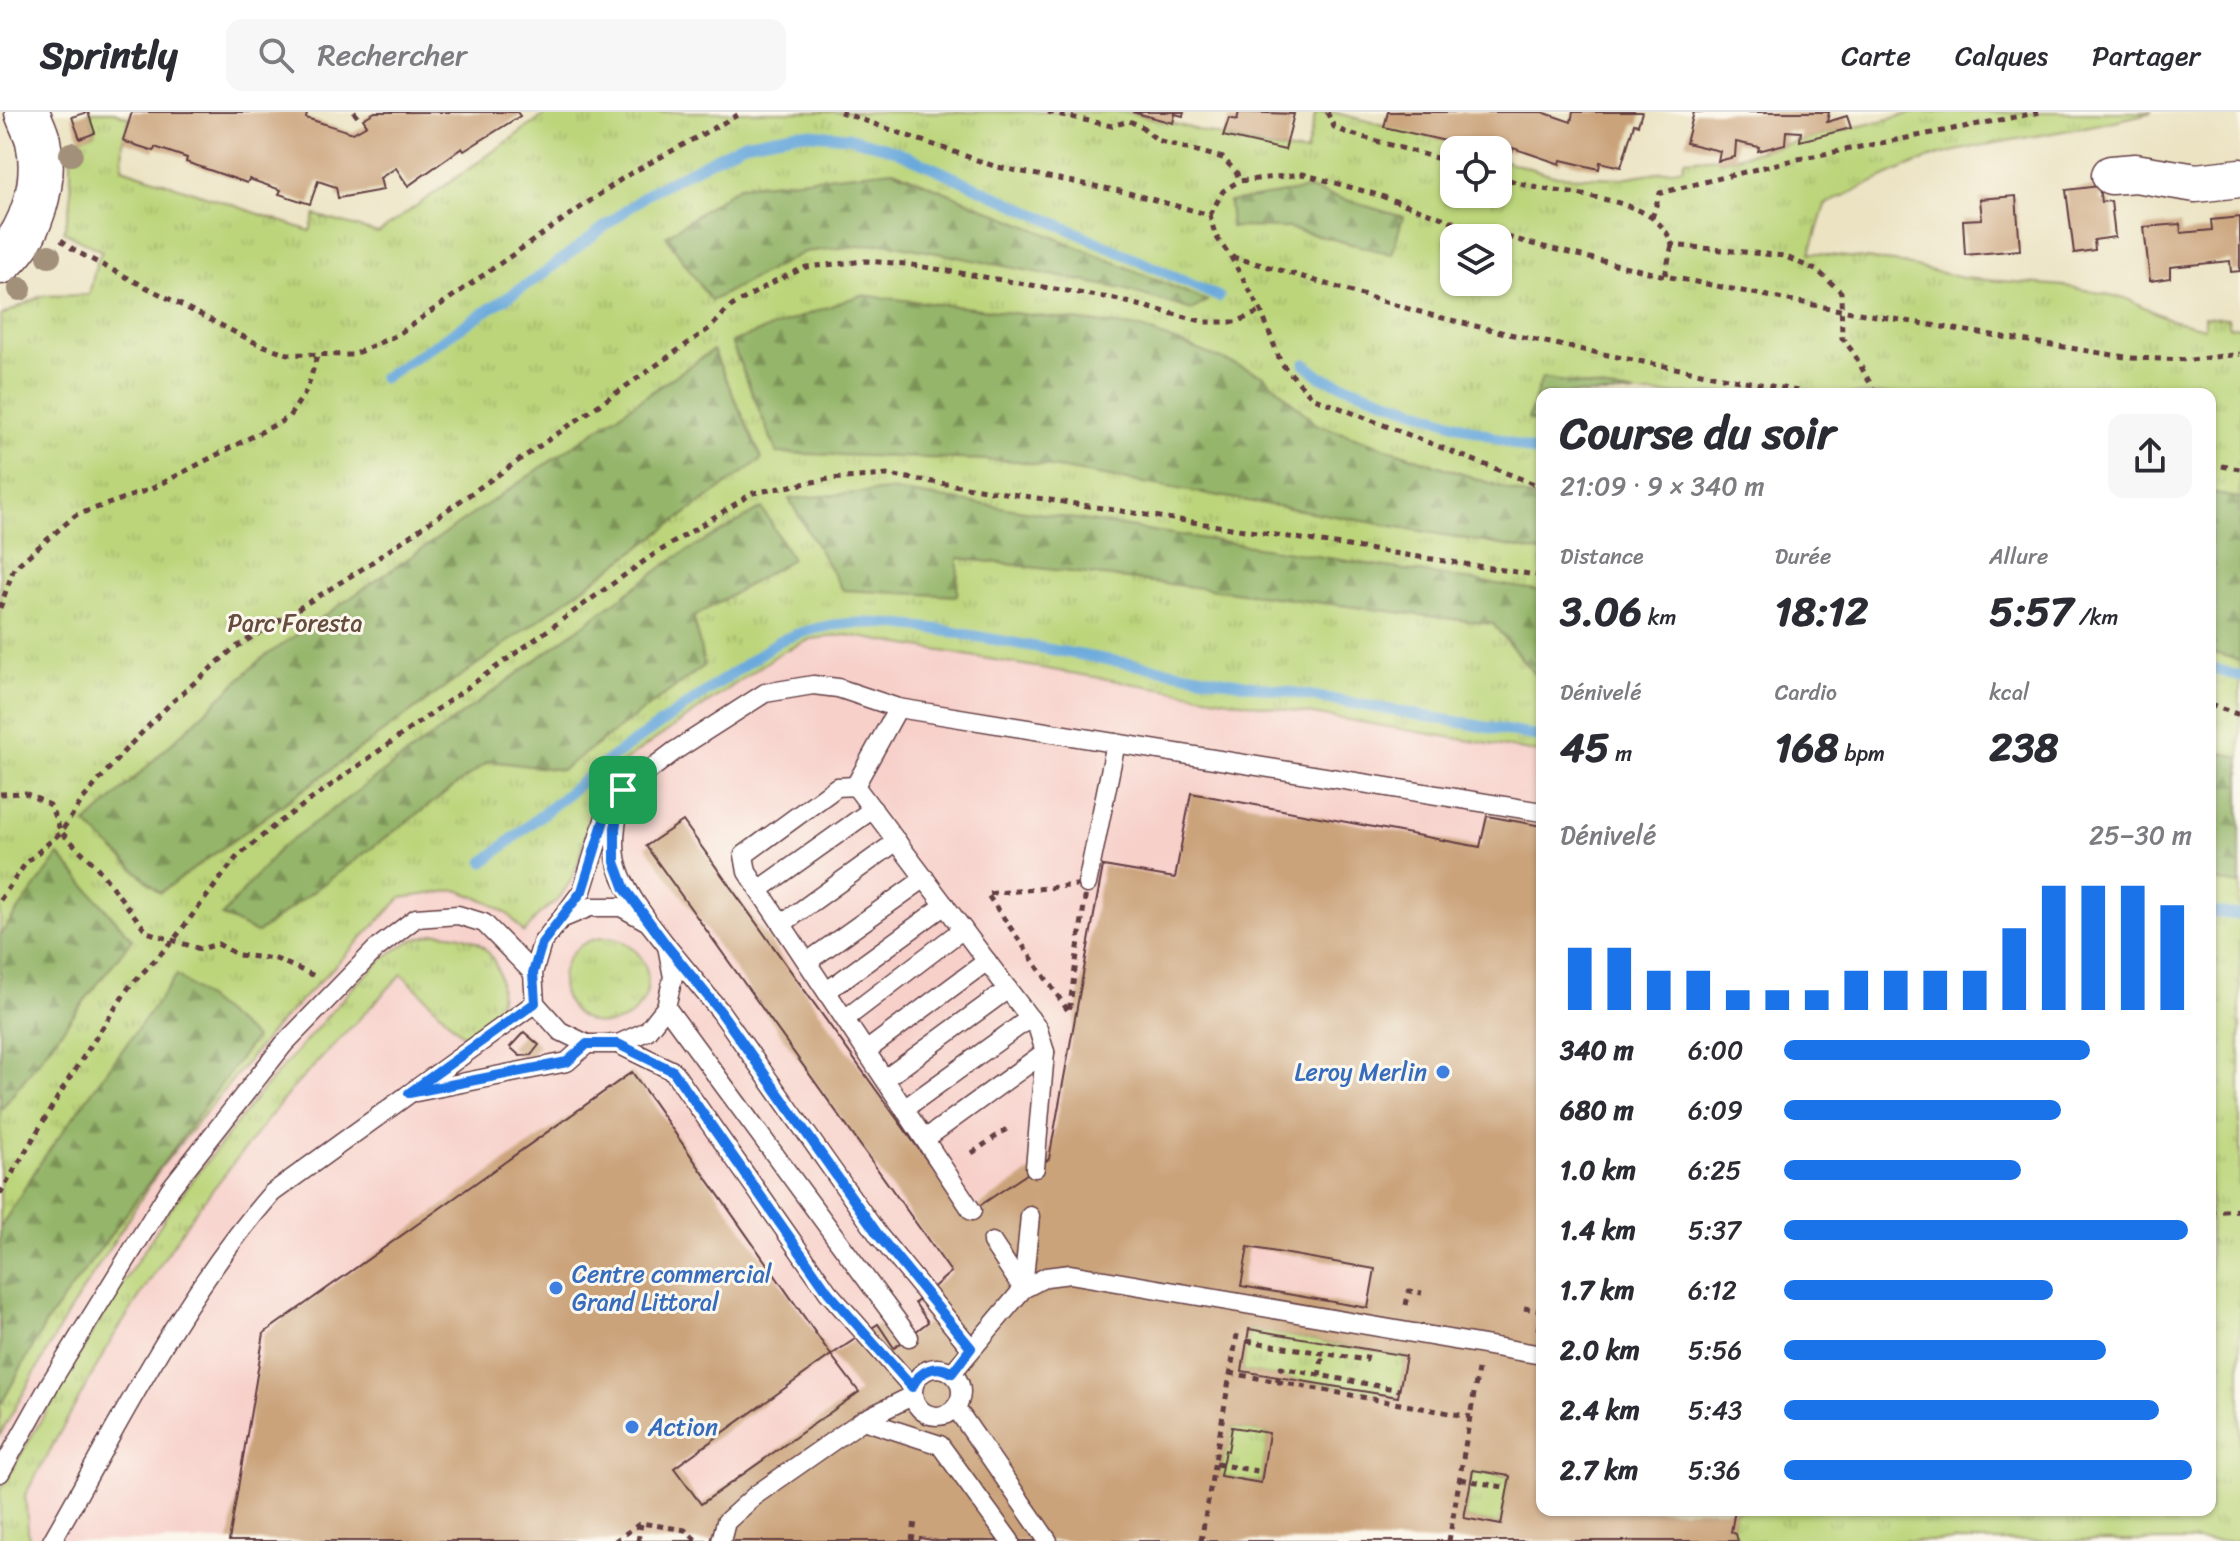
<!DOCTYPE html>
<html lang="fr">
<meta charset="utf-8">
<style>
:root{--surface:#fff;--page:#f7f7f7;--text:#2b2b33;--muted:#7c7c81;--line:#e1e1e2;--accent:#1a73e8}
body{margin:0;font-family:Sriracha,sans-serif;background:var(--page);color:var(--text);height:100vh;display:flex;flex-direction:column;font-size:30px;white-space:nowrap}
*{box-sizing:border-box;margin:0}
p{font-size:26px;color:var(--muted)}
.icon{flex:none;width:44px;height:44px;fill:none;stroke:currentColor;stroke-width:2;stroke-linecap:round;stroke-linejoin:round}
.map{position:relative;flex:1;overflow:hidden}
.details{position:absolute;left:1536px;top:276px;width:680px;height:1128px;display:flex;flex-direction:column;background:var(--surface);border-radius:16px;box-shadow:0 2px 6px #0004}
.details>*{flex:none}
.controls{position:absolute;left:1440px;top:24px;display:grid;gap:16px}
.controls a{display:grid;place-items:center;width:72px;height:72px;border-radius:16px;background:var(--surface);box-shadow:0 2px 6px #0004;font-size:40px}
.pin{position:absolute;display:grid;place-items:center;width:68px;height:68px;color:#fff;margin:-34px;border-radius:16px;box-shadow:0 4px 12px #0006}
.round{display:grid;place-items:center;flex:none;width:84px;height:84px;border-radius:16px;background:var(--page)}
.overview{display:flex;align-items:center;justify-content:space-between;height:136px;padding:0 24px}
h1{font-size:44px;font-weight:700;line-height:60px}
.stats{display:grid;grid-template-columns:repeat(3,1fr);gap:12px;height:136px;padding:8px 24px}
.stats div{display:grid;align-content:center}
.stats b{font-size:40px;font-weight:700}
.stats small{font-size:22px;font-weight:400}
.stats p{font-size:22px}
.chart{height:224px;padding:16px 24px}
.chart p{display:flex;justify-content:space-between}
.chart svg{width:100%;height:144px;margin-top:8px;stroke:var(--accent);stroke-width:6}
ul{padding:0 24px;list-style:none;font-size:26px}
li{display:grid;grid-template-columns:128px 96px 1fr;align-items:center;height:60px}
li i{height:20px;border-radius:10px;background:var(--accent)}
header{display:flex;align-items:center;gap:48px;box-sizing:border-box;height:112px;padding:0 40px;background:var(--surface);border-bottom:2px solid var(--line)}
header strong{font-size:38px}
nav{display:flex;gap:44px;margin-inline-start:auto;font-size:28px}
.search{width:560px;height:72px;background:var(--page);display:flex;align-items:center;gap:20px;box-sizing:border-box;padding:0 28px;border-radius:16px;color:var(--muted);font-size:30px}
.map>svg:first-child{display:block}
.built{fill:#f7d0ca}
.grass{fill:url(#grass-tufts);stroke:#837a52;stroke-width:2;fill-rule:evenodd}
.forest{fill:url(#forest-firs);stroke:#706a4a;stroke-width:2}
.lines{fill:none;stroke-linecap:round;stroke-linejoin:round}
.stream{stroke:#69a9dc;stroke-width:11}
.building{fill:#caa37a;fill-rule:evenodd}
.lane-casing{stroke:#623c42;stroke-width:21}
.street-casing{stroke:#623c42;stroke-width:41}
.secondary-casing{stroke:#623c42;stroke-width:47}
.path{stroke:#623c42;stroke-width:5;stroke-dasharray:6 6;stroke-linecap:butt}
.lane{stroke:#fff;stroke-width:18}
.street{stroke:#fff;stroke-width:38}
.secondary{stroke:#fff;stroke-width:44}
.tree{fill:#a2907a}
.route-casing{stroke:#fff;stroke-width:16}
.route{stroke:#1a73e8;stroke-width:10}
.shop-dot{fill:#3f7fe0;stroke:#fbf7ec;stroke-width:3}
.labels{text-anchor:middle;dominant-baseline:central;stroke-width:6;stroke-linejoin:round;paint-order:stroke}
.park-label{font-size:24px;fill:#664c3f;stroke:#fbf7ec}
.shop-label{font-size:24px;fill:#366cbe;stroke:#fbf7ec;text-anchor:start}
</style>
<header>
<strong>Sprintly</strong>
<div class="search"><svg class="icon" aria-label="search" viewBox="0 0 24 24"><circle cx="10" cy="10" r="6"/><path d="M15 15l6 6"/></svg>Rechercher</div>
<nav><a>Carte</a><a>Calques</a><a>Partager</a></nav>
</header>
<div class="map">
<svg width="2240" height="1429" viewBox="0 0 2240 1429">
<defs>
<pattern id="grass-tufts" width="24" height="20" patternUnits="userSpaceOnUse" patternTransform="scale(2)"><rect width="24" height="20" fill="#bcd57a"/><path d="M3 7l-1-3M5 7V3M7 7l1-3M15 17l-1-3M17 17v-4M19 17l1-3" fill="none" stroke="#a3b66a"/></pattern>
<pattern id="forest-firs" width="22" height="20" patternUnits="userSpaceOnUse" patternTransform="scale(2)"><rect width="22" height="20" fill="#95b66a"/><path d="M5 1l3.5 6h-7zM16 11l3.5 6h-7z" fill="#7c9357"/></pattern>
</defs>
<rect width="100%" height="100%" fill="#fbf7ec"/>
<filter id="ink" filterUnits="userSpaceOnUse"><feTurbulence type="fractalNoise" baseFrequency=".0125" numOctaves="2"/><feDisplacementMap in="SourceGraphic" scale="16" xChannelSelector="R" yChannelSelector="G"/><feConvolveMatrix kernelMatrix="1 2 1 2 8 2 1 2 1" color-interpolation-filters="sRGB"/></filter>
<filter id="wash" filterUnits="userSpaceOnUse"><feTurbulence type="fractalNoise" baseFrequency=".006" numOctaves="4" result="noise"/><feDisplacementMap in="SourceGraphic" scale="32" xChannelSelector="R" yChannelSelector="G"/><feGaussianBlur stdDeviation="1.8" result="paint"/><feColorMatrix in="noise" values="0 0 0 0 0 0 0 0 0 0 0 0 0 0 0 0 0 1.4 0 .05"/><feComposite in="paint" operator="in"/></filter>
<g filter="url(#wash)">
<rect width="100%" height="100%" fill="#ebe3c2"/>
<!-- built -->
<polygon class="built" points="809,516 1542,625 1542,1398 1760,1398 1755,1429 0,1429 0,1323 67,1203 161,1055 277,913 401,786 457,778 484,750"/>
<!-- grass -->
<g class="grass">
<path d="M88,0h26l16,6 -7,22 -1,28 188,63 5,-16 63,18 171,-121h579l140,36 38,5 10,-41h16l135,34v4h-13v44h44v-35l59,17 65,2 61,-10 1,-8 35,-3v4l16,-4 182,-45h235c-66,18 -134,25 -201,40 -38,9 -89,36 -126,53l-15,48 84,9 69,16 102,8 60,12 46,22 33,8v-11l24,1 1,9 11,-1v1215h-502l-2,-7 -5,-2 4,-22h475v-1116h-668v359l-695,-118 -36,4 -31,14 -157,109 -31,41 -10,47 -9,27 -15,23 -19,14 -15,19 -14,-17 -21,-14 -32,-12 -56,8 -124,127 -116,142 -94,148 -67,120v-1119l41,-20 48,-1 8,-34 5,-10 -38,-19 7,-31v-60l24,-8zM1454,126h44v44h-44z"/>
<path d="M436,821c16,1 34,2 47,14 21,19 24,57 4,79 -4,6 -14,9 -21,12l-64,-64 -111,116 -100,127 -79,122 -87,156 4,46h-29v-51l102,-174 69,-108 89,-115 94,-107 31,-29 25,-16z"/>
<circle cx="605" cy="869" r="43"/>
<polygon points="1249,1217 1406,1244 1398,1285 1242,1259"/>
<polygon points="1232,1315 1269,1321 1261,1371 1220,1364 1225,1338 1228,1338"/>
<polygon points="1473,1358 1510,1365 1501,1413 1464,1406"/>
</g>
<!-- forest -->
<g class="forest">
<polygon points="893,58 1207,189 1192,198 1123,177 885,131 804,140 711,189 666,124 739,74"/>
<polygon points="1309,77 1403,105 1392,142 1288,116 1231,115 1229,90"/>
<polygon points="861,183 1141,216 1263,263 1316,312 1542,389 1542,440 1017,349 777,341 731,230"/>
<polygon points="713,238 762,347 160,781 86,712 261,547"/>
<polygon points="1542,266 1636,282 1542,282 1542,313 1528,307"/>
<polygon points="889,378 1542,479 1542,572 1493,512 958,446 957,484 843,478 789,387"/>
<polygon points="2210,381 2240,386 2240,548 2210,540"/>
<polygon points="762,396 792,447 694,505 704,554 562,658 489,649 257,821 222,804 280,736 673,447"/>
<polygon points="2210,637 2240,646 2240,773 2210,768"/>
<polygon points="59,743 132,827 0,999 0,823"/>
<polygon points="177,863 255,926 46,1211 0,1294 0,1116 42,1048"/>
</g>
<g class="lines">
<!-- stream -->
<g class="stream">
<polyline points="1305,252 1321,265 1542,342"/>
<polyline points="383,266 540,164 650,80 744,31 799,21 848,25 894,38 1219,185"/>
<polyline points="2210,555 2240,565"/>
<path d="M484,750l127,-104 168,-117c58,-25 94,-19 156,-12l607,108"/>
<polyline points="2210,800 2240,803"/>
</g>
</g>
<g id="blocks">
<!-- building -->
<g class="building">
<polygon points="88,0 95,21 80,27 72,5"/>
<polygon points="132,0 302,0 307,2 306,6 353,21 367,13 363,7 375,0 517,0 520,4 464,39 462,36 408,74 396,56 380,66 383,78 338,86 336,75 318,69 310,92 279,82 281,78 249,67 247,71 186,50 187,46 155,35 154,39 126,30 123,28"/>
<polygon points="1132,0 1184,0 1183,4 1175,2 1173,11"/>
<polygon points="1239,0 1294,2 1285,38 1223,24 1229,6 1237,8"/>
<polygon points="1388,0 1542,0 1571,10 1573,0 1642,0 1638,13 1634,12 1621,55 1600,50 1599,57 1561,48 1560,52 1513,36 1512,40 1464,27 1463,33 1384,15"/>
<polygon points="1694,0 1829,0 1827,10 1847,4 1851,16 1800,29 1801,20 1786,19 1785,32 1758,39 1759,35 1736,30 1735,45 1718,49 1720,39 1686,31"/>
<polygon points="2099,74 2101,90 2111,89 2115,125 2094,128 2095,138 2074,141 2066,78"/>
<polygon points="2016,84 2020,138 1965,143 1963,108 1982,107 1980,87"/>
<polygon points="2240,105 2240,159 2231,160 2230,149 2170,155 2170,166 2150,169 2144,115 2180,112 2181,121 2212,118 2211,108"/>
<path d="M1191,681l289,54 7,-31 55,10v684h193l-4,22 5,2 2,7h-800l-18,-3 -1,3h-690l35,-208 368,-261 199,283 -157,113 27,36 158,-112 -28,-37 47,-31 16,24 34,-26 -13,-19 36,-31 -305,-426 37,-25 283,394 83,-56 54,-293 72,12zM1248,1135l127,22 -7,39 -127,-22zM1249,1217l157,27 -8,41 -156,-26zM1232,1315l37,6 -8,50 -41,-7 5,-26 3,1zM1473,1358l37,6 -9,49 -37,-7z"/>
<polygon points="524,920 539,933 531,943 520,944 510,935"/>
</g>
</g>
</g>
<g filter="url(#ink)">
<use href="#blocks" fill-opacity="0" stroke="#623c42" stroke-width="2"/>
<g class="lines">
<defs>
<g id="lane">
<polyline points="855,674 898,596"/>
<path d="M620,693c-12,49 -3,73 26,113"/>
<polyline points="1087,772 1116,631"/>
<polyline points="759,778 873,697"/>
<polyline points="562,806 582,779 605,705 623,678 676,638 765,581 813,573 838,576 898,596 1542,700"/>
<polyline points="782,812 897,729"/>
<polyline points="669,837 720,899 879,1124 971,1236"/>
<polyline points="807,850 925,766"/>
<polyline points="827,879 945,793"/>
<polyline points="666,895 909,1225"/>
<polyline points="845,907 963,817"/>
<polyline points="618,932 673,959 828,1180 912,1275"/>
<polyline points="866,939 987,849"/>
<polyline points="885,967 1008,877"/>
<polyline points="416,980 567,950 587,932"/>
<polyline points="904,997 1030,906"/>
<polyline points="925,1027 1045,940"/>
<polyline points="972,1099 747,760 744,743 837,675 855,674 1038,917 1045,940 1035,1056"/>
<polyline points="992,1130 1023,1177 1030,1104"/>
<circle cx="937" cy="1280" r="24"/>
<polyline points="952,1261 1023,1177 1046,1165 1070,1162 1542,1243"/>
<polyline points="956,1296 1048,1429"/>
<polyline points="863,1308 940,1333 1010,1429"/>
<polyline points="0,1361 51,1270 170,1077 284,932 376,837 416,806 458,803 484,811 533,861 535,891 560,919 587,932 618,932 647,919 666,895 673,865 667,834 648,810 621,795 590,795 561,807 542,831 533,861"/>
<path d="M52,1429c68,-119 129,-244 220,-348l263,-190"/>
<polyline points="721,1429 726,1410 757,1382 863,1308 912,1284"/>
</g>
<polyline id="street" points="2111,63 2135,61 2196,71 2240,66"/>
<path id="secondary" d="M0,150c32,-27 47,-80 38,-121 -2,-9 -8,-20 -11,-29"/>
</defs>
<!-- lane casing -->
<use href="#lane" class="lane-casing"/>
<!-- street casing -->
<use href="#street" class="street-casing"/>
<!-- secondary casing -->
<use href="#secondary" class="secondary-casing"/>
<!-- path -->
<g class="path">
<polyline points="354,0 360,8"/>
<polyline points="840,0 997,55 1125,80 1210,103 1215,123 1231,145 1261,199 1281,251 1312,285 1542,375"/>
<polyline points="1048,0 1112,14 1129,9 1141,14 1157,28 1223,46 1237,61 1239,69"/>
<polyline points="1327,0 1334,15 1345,20 1454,51"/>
<path d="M1498,64c12,4 24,9 36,11 40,9 125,10 138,58l112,11 34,15 23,21 1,46 11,14 23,42"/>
<polyline points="1210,103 1223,79 1239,69 1303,62 1378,83 1457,111 1540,134 1665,164 1840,198 2131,246 2190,248 2240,242"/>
<polyline points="1652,106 1660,81 1793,48 2041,0"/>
<polyline points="61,128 77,140 256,231 288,242 352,243 397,223 626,64 743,0"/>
<path d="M1232,145c71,18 140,43 211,61 122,31 248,53 371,76"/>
<polyline points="1665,163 1672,133"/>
<polyline points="2210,352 2240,357"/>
<polyline points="0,496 14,456 76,403 151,377 288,306 307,278 317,244"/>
<polyline points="2210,593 2240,603"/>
<polyline points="0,682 25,681 50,693 61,720 96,754 147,820 200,837 218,832 238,843 276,847 315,864"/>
<polygon points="1087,772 1069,900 987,782"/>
<polyline points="0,788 26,751 61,720 83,687 126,637 170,592 233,537 362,457 710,216 730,195 775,169 806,155 866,149 906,152 1115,187 1205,210 1236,210 1261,199"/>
<polyline points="972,1041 1011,1014"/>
<polyline points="0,1082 65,973 129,875 172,830 236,746 274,714 650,445 753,381 829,367 888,363 1542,464"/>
<polyline points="2210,1100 2240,1098"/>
<polyline points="1406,1193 1409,1179 1422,1181"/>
<polyline points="1524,1196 1542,1199"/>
<polyline points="1538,1218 1542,1200"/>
<polyline points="1247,1229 1366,1248 1368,1237"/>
<polyline points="1230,1261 1471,1305"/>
<polyline points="1319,1264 1323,1241"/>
<polyline points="1277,1270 1281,1256 1400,1278"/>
<polyline points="1216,1352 1263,1360"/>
<polyline points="1461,1367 1508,1376"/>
<polyline points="615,1429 641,1411 685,1418 696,1428"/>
<polyline points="638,1429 641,1412"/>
<polyline points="912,1429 915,1409"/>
<polyline points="1201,1429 1238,1217"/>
<polyline points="1449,1429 1478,1258"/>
</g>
<!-- lane -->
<use href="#lane" class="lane"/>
<!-- street -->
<use href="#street" class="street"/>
<!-- secondary -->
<use href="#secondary" class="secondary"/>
</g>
<!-- trees -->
<g class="tree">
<circle cx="71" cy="42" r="12"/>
<circle cx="49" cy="144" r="12"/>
<circle cx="20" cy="177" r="12"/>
</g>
</g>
<g class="lines" filter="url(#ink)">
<defs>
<path id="route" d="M623,678l-8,38v34l10,27 42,57 53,65 159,225 92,112 -19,25c-16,-10 -32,-3 -40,14l-84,-95 -155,-221 -55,-27h-31l-20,18 -158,31 126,-90 -2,-30 9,-30 40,-52 23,-74z"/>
</defs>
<!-- route casing -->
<use href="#route" class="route-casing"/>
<!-- route -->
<use href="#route" class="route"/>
</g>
<!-- markers -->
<g class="shop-dot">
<circle cx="1443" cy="960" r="8"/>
<circle cx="556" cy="1176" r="8"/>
<circle cx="632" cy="1315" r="8"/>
</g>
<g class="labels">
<!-- park labels -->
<g class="park-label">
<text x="295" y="511">Parc Foresta</text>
</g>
<!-- shop labels -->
<g class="shop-label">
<text x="1427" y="960" text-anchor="end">Leroy Merlin</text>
<text x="572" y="1162">Centre commercial<tspan x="572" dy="28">Grand Littoral</tspan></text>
<text x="648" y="1315">Action</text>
</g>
</g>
</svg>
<div class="controls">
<a><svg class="icon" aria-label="locate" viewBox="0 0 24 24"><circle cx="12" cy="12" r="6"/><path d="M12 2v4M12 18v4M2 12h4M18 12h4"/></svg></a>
<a><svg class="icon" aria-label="layers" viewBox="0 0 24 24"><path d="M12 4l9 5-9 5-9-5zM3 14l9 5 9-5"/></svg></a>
</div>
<div class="pin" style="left:623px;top:678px;background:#1e9e55"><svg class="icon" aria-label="arrive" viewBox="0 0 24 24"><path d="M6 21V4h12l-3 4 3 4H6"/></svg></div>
<section class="details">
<div class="overview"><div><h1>Course du soir</h1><p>21:09 · 9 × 340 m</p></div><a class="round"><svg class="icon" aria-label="share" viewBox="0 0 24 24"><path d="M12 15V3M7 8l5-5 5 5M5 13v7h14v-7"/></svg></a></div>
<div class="stats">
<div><p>Distance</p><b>3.06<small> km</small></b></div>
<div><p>Durée</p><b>18:12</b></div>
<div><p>Allure</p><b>5:57<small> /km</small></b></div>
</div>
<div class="stats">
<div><p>Dénivelé</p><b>45<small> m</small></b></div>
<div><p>Cardio</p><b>168<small> bpm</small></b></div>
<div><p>kcal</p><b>238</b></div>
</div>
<div class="chart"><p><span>Dénivelé</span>25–30 m</p>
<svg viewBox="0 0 160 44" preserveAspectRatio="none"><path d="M5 44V25M15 44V25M25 44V32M35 44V32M45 44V38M55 44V38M65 44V38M75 44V32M85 44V32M95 44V32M105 44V32M115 44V19M125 44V6M135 44V6M145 44V6M155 44V12"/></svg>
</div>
<ul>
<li><b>340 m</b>6:00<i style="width:75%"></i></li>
<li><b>680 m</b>6:09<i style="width:68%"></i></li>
<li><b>1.0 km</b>6:25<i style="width:58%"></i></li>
<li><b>1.4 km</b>5:37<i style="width:99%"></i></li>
<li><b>1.7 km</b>6:12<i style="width:66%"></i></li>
<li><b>2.0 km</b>5:56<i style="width:79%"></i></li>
<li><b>2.4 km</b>5:43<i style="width:92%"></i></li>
<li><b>2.7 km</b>5:36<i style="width:100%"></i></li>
</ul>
</section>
</div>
